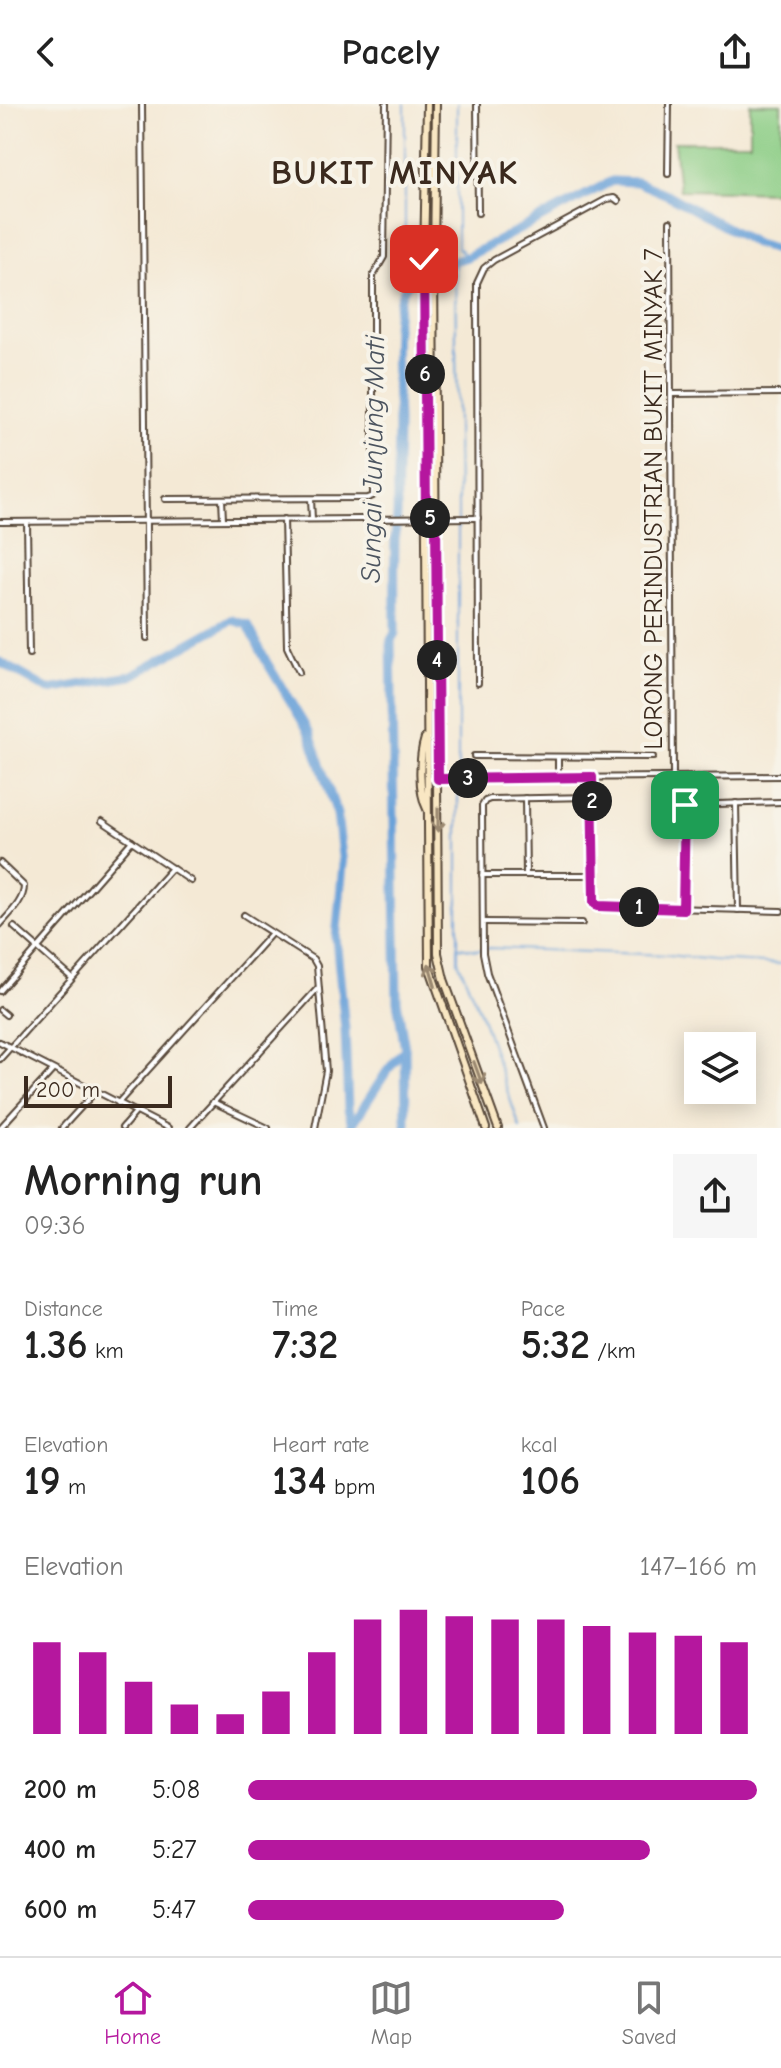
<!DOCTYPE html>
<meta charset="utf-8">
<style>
:root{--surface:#fff;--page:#f6f6f6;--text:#222;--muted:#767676;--line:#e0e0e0;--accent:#b5179e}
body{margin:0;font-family:"Comic Neue",sans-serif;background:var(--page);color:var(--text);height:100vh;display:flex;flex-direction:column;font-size:30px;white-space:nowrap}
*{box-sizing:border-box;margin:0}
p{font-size:26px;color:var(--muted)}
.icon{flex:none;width:44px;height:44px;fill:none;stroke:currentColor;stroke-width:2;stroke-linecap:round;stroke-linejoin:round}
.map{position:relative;height:1024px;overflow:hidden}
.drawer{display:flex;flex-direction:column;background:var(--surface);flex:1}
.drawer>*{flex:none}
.fabs{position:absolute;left:684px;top:928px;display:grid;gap:16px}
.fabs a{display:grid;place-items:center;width:72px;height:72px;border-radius:0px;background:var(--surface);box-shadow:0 4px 20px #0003;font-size:40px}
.scale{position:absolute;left:24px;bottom:20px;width:148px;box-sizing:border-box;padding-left:8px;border:4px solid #3b2a1e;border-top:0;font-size:22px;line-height:28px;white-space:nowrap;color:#3b2a1e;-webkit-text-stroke:6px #f7f3e8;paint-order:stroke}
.pin{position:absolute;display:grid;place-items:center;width:68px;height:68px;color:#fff;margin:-34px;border-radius:16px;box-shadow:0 4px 12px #0006}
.km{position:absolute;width:40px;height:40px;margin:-20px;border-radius:50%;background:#222;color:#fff;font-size:22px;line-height:40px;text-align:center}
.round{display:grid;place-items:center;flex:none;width:84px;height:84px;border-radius:0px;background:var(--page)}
.head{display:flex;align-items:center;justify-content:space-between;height:136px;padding:0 24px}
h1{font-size:44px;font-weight:700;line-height:60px}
.stats{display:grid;grid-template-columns:repeat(3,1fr);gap:12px;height:136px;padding:8px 24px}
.stats div{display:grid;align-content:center}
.stats b{font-size:40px;font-weight:700}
.stats small{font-size:22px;font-weight:400}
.stats p{font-size:22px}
.chart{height:224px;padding:16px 24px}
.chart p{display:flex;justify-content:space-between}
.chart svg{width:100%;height:144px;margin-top:8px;stroke:var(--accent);stroke-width:6}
ul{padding:0 24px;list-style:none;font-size:26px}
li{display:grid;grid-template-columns:128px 96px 1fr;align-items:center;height:60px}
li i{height:20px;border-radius:10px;background:var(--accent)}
header{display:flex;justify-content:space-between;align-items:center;height:104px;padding:0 24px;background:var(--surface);font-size:36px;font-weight:700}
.menu{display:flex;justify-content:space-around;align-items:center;height:112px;border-top:2px solid var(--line);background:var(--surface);font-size:22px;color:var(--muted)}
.menu a{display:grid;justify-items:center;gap:4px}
.menu .on{color:var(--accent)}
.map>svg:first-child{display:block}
.green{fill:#8ccd86;stroke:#647c52;stroke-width:2}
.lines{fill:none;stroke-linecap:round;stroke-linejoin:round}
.stream{stroke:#6ba2d9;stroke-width:2}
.river{stroke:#6ba2d9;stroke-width:9}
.minor-casing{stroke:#574739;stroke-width:8}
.secondary-casing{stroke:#574739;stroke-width:10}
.minor{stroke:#fff;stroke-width:4}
.secondary{stroke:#f9e7c3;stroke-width:6}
.oneway{stroke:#9a8870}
.route-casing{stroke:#fff;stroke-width:16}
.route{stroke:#b5179e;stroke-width:10}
.labels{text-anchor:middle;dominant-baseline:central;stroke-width:8;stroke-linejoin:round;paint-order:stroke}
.street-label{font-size:26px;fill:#3b2a1e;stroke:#f7f3e8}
.water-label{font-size:28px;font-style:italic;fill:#4c545f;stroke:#f7f3e8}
.district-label{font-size:34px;font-weight:bold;letter-spacing:2px;fill:#3b2a1e;stroke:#f7f3e8}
</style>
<header><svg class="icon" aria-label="back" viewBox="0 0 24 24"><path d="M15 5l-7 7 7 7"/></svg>Pacely<svg class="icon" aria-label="share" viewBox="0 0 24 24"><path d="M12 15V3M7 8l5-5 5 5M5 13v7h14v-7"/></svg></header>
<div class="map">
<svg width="781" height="1024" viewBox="0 0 781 1024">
<rect width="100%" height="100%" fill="#f7f3e8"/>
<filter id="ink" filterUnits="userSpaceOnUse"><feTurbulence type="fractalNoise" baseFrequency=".0125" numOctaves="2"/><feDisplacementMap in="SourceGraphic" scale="16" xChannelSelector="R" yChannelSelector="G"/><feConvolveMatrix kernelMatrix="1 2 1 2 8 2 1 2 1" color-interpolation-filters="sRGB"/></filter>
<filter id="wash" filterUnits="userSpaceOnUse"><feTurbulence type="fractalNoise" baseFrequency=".006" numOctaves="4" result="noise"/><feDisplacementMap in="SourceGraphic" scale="32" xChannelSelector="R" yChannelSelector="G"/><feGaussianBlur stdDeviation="1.8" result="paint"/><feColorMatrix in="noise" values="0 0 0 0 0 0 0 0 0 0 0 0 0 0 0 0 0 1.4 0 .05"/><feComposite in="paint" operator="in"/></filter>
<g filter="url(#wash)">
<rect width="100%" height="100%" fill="#f4e9d5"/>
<!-- green -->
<polygon class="green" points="750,0 781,0 781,88 679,86 674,38 750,38"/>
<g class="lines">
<!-- stream -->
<g class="stream">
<polyline points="405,0 405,173 410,179"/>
<polyline points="457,0 457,143 467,153"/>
<polyline points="455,157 458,404 458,857 482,913 520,1024"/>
<polyline points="459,843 477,846 490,844 669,851 712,856 781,860"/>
</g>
<!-- river -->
<g class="river">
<polyline points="0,558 49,586 131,572 232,516 248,521 266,557 310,630 337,710 343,761 336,834 345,925 348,1005 352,1021"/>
<polyline points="350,1024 387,967 405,945"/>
<path d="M406,1024l-1,-79 -8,-48 -6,-361 4,-7c0,-30 -1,-61 0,-92 0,-12 3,-24 2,-36 -1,-27 1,-54 1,-80 0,-31 -10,-117 9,-140 9,-11 46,-24 60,-28l145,-76 25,1 31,13 88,49 25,7"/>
</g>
</g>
</g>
<g filter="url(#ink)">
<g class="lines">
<defs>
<g id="minor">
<polyline points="142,0 147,534"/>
<polyline points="477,0 478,109"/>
<polyline points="668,70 669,0"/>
<polyline points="670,118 673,672"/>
<polyline points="671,290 781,289"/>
<polyline points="165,395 368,394 373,392 373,172 384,153 386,0"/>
<polyline points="222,395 223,415"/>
<polyline points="311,395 312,415"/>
<polyline points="284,415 287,543 299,568"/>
<polyline points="0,418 478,414"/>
<polyline points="27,418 29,550"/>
<polyline points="478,579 477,179 484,164 494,156 607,95 614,94 618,97"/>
<polyline points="474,652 653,653"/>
<polyline points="558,653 558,673"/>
<polyline points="592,673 594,798 598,802 781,807"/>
<polyline points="428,675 781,672"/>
<polyline points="525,694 526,771"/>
<polyline points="736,699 738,806"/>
<polyline points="102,717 191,777"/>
<path d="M0,759l24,23c0,15 -14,27 -24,39"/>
<polyline points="482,771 593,771"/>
<polyline points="683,805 685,701 781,698"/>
<polyline points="244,811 313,855 317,862 326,967 315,1024"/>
<polyline points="484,818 582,819"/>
<polyline points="14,823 72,874"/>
<polyline points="0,887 132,737"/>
<polyline points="0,906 6,911"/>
<polyline points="0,938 168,1024"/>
<polyline points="0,955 172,764"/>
<polyline points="213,998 268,1024"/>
<polyline points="118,999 271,830"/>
<polyline points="0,1024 52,967"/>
<polyline points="62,1024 95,988"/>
<polyline points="122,1024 136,1008"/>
<polyline points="190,1024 318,884"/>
<polyline points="544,1024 487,869 483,849 482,702 485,697 490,695 592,693"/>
</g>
<g id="secondary">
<polyline points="427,0 424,155 429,862 486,1024"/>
<polyline points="436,0 434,151 438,849 444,875 498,1024"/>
<path d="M425,634c-6,19 -7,53 2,71"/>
</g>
</defs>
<!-- minor casing -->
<use href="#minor" class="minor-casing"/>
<!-- secondary casing -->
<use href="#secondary" class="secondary-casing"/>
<!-- minor -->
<use href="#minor" class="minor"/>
<!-- secondary -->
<use href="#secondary" class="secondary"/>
</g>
<!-- one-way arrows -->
<defs><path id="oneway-shaft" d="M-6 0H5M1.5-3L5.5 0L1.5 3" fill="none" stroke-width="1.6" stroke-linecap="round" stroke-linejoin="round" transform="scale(2)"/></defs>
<g class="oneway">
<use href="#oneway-shaft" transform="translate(438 716) rotate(90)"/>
<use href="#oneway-shaft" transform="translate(432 871) rotate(-106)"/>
<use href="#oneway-shaft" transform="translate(478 969) rotate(70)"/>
</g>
</g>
<g class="lines" filter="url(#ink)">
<defs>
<polyline id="route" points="424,155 426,414 436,414 438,675 592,673 594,794 594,798 598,802 683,805 685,701"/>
</defs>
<!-- route casing -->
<use href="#route" class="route-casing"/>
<!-- route -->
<use href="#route" class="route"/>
</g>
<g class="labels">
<!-- street labels -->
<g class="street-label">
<text transform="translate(654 395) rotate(-90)">LORONG PERINDUSTRIAN BUKIT MINYAK 7</text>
</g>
<!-- water labels -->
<g class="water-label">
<text transform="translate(373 355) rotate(-89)">Sungai Junjung Mati</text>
</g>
<!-- district labels -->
<g class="district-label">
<text x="395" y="69">BUKIT MINYAK</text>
</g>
</g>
</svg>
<div class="fabs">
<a><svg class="icon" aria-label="layers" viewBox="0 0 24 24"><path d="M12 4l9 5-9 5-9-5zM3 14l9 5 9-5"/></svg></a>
</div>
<div class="scale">200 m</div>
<div class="pin" style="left:685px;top:701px;background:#1e9e55"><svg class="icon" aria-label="arrive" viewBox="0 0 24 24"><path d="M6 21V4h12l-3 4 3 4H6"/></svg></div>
<div class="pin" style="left:424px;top:155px;background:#d93025"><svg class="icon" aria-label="check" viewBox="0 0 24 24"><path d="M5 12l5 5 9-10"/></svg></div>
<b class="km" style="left:639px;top:803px">1</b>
<b class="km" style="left:592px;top:697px">2</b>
<b class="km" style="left:468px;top:674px">3</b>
<b class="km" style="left:437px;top:556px">4</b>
<b class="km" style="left:430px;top:414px">5</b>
<b class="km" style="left:425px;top:270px">6</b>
</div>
<section class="drawer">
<div class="head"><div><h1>Morning run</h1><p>09:36</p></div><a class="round"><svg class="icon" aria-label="share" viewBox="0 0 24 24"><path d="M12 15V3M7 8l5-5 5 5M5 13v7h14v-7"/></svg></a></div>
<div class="stats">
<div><p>Distance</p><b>1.36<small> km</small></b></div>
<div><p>Time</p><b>7:32</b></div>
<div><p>Pace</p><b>5:32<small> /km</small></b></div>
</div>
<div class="stats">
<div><p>Elevation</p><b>19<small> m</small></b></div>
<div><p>Heart rate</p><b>134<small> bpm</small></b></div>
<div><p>kcal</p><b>106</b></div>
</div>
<div class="chart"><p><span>Elevation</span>147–166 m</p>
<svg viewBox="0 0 160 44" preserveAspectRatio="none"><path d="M5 44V16M15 44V19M25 44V28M35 44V35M45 44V38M55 44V31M65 44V19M75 44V9M85 44V6M95 44V8M105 44V9M115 44V9M125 44V11M135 44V13M145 44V14M155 44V16"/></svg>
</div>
<ul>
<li><b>200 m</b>5:08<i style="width:100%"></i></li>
<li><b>400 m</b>5:27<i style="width:79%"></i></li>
<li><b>600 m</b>5:47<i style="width:62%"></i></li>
</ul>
</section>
<nav class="menu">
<a class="on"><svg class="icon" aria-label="home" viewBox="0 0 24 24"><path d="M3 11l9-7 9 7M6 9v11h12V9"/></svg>Home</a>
<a><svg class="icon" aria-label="map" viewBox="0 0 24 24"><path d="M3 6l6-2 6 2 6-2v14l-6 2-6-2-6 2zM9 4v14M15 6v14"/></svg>Map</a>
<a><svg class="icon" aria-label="saved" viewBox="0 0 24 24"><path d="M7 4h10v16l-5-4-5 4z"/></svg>Saved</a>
</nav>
